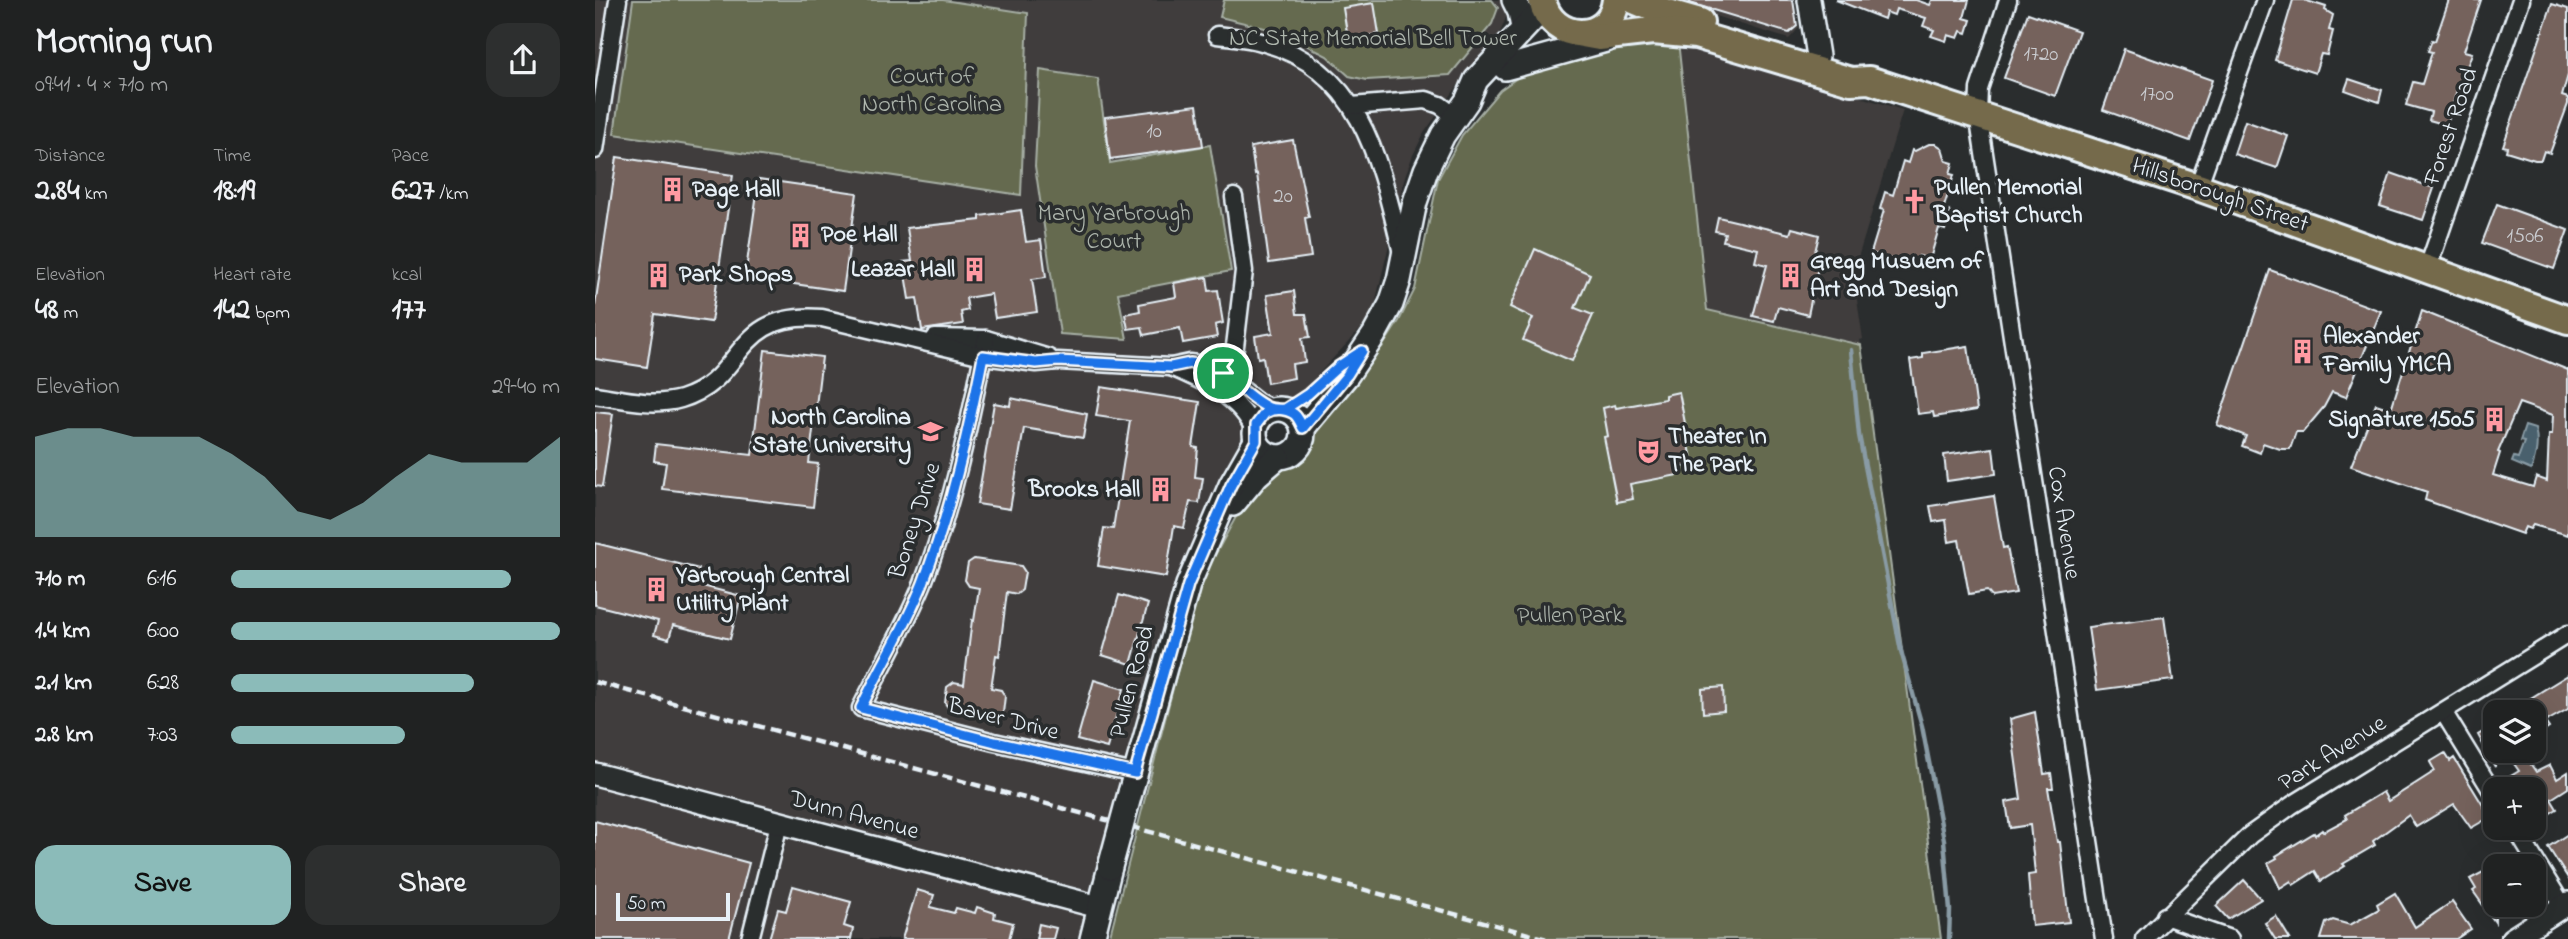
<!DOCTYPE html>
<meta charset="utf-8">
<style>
:root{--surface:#202222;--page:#2d2f2f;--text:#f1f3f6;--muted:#a2a4a5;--line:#3d3f40;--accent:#8bbbb9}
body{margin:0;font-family:"Indie Flower",sans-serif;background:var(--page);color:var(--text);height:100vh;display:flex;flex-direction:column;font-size:26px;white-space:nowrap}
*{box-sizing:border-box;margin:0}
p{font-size:23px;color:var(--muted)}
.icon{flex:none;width:38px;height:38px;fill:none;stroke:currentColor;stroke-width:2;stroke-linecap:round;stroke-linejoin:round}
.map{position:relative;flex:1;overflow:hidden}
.details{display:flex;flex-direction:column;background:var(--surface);width:595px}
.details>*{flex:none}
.tools{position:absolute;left:1888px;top:700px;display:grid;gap:14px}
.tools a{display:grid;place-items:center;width:63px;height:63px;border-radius:14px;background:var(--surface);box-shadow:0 7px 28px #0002,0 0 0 2px var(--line);font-size:35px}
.scale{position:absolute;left:21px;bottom:18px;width:114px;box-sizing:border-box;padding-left:7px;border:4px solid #e8f1f8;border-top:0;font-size:19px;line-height:24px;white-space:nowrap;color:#e8f1f8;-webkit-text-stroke:5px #2a2d2e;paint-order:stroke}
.pin{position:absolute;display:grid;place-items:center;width:60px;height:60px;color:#fff;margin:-30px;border:4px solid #fff;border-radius:50%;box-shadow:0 2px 7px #0007}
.round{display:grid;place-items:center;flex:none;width:74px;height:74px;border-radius:21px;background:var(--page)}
.summary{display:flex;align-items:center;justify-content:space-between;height:119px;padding:0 35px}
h1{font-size:38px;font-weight:700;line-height:52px}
.figures{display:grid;grid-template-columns:repeat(3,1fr);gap:10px;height:119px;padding:7px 35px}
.figures div{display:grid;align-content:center}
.figures b{font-size:30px;font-weight:700}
.figures small{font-size:19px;font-weight:400}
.figures p{font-size:19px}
.chart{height:196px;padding:14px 35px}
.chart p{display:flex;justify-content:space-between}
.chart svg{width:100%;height:126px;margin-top:7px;fill:var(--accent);opacity:.7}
.cta{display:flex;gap:14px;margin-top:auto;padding:14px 35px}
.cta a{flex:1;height:80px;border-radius:21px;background:var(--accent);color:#111;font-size:28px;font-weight:700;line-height:80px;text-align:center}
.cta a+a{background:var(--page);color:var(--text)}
ul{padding:0 35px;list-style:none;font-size:23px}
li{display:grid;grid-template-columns:112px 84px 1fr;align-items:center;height:52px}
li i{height:18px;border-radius:9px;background:var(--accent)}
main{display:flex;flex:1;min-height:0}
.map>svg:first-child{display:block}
.built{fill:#403d3c}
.green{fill:#656b50;stroke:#a6aea4;stroke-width:2}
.water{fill:#49616d;stroke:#899ba5;stroke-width:2}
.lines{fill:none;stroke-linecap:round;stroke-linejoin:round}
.stream{stroke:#899ba5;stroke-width:4.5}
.building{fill:#74625c;stroke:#e8f1f8;stroke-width:2;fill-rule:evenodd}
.minor-casing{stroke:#e8f1f8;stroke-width:21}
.tertiary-casing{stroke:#e8f1f8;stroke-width:26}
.secondary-casing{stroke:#e8f1f8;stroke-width:28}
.primary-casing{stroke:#e8f1f8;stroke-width:32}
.minor{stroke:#2a2d2e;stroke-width:16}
.tertiary{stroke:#2a2d2e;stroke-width:21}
.secondary{stroke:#2a2d2e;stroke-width:23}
.primary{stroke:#746b4b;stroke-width:26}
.rail{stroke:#e8f1f8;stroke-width:4.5;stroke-dasharray:10 5;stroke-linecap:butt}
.secondary-bridge-casing{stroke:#e8f1f8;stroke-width:28;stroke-linecap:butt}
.secondary-bridge{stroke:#2a2d2e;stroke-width:23}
.route-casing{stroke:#fff;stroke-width:14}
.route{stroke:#1a73e8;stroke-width:9}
.labels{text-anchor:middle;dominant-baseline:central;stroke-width:7;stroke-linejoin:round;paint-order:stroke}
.number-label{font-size:21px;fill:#cbcdd1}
.park-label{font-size:24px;fill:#adb5ac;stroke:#2a2d2e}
.street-label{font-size:24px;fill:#e8f1f8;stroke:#2a2d2e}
.poi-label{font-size:24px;font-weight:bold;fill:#e8f1f8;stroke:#2a2d2e;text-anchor:start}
</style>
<main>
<section class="details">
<div class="summary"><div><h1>Morning run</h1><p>09:41 · 4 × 710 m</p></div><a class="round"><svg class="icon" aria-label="share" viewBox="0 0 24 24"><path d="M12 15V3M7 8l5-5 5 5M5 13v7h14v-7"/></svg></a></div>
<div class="figures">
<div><p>Distance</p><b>2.84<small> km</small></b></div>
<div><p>Time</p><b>18:19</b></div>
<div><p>Pace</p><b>6:27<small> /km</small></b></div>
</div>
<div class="figures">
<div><p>Elevation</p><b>48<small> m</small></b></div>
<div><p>Heart rate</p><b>142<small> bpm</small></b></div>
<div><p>kcal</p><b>177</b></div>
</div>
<div class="chart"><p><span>Elevation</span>29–40 m</p>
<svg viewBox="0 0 160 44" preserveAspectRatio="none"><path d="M0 44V9L10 6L20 6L30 9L40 9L50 9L60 15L70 23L80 35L90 38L100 32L110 23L120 15L130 18L140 18L150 18L160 9V44z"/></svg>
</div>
<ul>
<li><b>710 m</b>6:16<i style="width:85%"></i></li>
<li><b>1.4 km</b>6:00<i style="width:100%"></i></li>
<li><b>2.1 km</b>6:28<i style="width:74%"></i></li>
<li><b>2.8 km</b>7:03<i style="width:53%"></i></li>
</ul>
<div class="cta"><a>Save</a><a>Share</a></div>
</section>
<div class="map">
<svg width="1973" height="939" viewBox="0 0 1973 939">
<rect width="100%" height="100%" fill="#2a2d2e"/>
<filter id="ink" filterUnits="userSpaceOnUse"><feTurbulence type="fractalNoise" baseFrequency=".0143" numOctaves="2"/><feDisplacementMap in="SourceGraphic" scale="14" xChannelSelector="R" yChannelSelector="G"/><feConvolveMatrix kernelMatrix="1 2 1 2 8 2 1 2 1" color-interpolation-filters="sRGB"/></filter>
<g filter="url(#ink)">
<!-- built -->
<g class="built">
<polygon points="0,0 908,0 912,15 903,38 866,81 829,133 818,155 810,176 780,304 773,321 713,385 624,491 569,617 506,864 498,939 0,939"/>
<polygon points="1069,0 1199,0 1204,28 1194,39"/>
<polygon points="1083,41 1308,110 1258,274 1268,339 1265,340 1266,345 1112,311"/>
</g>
<!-- green -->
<g class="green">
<polygon points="38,0 348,0 433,13 426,195 19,134"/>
<polygon points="629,0 897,0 903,8 897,24 855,75 772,80 754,76 732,56 686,32 625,17"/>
<polygon points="1031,41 1083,41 1112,310 1266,345 1346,939 514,939 600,602 614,566 653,495 683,464 731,404 787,347 804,321 820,289 843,179 867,135 905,90 943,63"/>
<polygon points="445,70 503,79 515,163 615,145 636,271 523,293 532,339 465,334 440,166"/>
</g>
<!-- water -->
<path class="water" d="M1930,426l10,3c4,14 1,28 -4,41l-19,-8 2,-5 4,1 6,-16 -4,-1z"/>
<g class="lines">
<!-- stream -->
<polyline class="stream" points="1256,350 1264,435 1306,651 1327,726 1349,840 1355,910 1354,939"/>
</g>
<!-- building -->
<g class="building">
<polygon points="1095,0 1198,0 1202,26 1194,33 1095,3"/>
<polygon points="1241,0 1321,0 1335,5 1337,0 1374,0 1369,18 1376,20 1372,33 1366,31 1363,38 1353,35 1351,41 1336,36 1339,30 1328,26 1331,18 1301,9 1299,15 1291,12 1289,19"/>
<polygon points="1698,0 1709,0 1731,7 1730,10 1738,15 1734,30 1738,31 1732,55 1726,54 1720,73 1680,60"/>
<polygon points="1854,0 1886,0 1869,51 1877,53 1866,84 1864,83 1852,125 1834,120 1836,112 1811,105 1818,82 1827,84 1837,52 1833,51 1837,40 1840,41"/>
<polygon points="779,3 784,34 753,39 748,8"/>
<polygon points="1957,4 1973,9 1973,75 1967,96 1973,98 1973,104 1955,153 1949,151 1946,160 1940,160 1911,151 1912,147 1908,146"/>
<polygon points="1433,13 1484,31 1460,96 1409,78"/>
<polygon points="1529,49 1617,80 1595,141 1508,110"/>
<polygon points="1754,79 1787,90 1784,102 1750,90"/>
<polygon points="602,105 608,146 515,159 510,117"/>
<polygon points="1650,121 1693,136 1682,168 1639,154"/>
<polygon points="698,140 714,217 710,218 716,257 674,263 662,174 660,175 656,147"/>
<polygon points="1334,144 1341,144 1347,148 1351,161 1358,163 1355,174 1359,175 1348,210 1355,211 1350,230 1344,228 1335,259 1324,256 1321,267 1276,253 1289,210 1285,209 1290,192 1298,195 1308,161 1313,163 1317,150 1320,151"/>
<polygon points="22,157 138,175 116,322 60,314 52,367 0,359 0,306"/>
<polygon points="1796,173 1839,188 1828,220 1785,206"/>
<polygon points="164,179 262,193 248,291 150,277"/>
<polygon points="1902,204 1973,230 1959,269 1887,243"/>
<polygon points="426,210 431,242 446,240 451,277 437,279 442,312 400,318 396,294 371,298 373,310 366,312 368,324 327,330 322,298 314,299 308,262 317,261 312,228 385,220 385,216"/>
<polygon points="1123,217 1195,234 1197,228 1224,235 1219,256 1225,258 1213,315 1183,307 1179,321 1158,316 1172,265 1160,262 1163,249 1128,241 1130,233 1120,231"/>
<polygon points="940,249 995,274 980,308 998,315 977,361 928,340 938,318 915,307"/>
<polygon points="1675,270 1786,311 1751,397 1737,392 1729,407 1708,432 1701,432 1695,449 1685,449 1668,443 1665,453 1647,446 1651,436 1622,425"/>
<polygon points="612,277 614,291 623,290 626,311 628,323 620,325 622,337 588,343 585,328 549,335 547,327 533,329 530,314 545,311 544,304 581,297 579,283"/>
<polygon points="699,291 702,314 711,314 715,337 707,338 710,362 697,364 699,378 672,383 668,357 663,358 660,336 678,333 672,295"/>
<path d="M1827,311l146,59v165l-35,-10 -3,4 -5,-2 -3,7 -97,-34 2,-8 -76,-26 25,-62 15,5zM1924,403l34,12 -1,19h-3l-2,47 -11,-4 -3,10 -40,-12 7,-22 -2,-1z"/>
<polygon points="1373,346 1382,410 1339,417 1338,412 1323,414 1315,360 1328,358 1328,353"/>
<polygon points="170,350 227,357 214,463 223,464 218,507 67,489 71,463 59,461 61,444 157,455"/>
<polygon points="506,387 605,402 598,447 603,448 600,477 608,478 604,503 595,502 589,528 579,526 571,577 503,566 509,528 518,529 535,421 501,416"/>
<polygon points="1084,392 1098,465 1082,468 1083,475 1035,484 1038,499 1022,502 1009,437 1013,436 1008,408 1020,405 1021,408 1070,399 1070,395"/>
<polygon points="416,398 492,414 488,438 429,428 415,509 382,504 399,403 415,406"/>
<polygon points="0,412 18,414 7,487 0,486"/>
<polygon points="1398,448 1401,474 1352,481 1349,455"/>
<polygon points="1399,496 1408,548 1412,547 1421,593 1397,597 1392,591 1374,594 1364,540 1354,542 1351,520 1338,522 1335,506"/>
<polygon points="0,543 104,569 100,584 146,596 135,639 78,625 74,639 59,635 63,621 0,605"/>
<polygon points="379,559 426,566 430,572 427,590 422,594 412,592 404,656 401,655 396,688 406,690 410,696 408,713 402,717 354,709 350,703 352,687 359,682 369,684 377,620 379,621 384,588 374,586 370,580 373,563"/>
<polygon points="524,595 553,604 536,664 507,655"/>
<polygon points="1569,617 1578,680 1502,690 1493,627"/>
<polygon points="1973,675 1973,709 1950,722 1954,728 1939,738 1939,712 1913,712"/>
<polygon points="499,680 529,689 512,748 482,740"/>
<polygon points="1128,687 1129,711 1108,713 1107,689"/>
<polygon points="1440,712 1449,774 1456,773 1458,788 1453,788 1462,842 1465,842 1474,922 1437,926 1433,875 1440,874 1435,825 1415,828 1411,802 1426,799 1415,719"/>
<polygon points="1900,725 1900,767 1883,735"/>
<polygon points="1910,751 1927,751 1941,772 1955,765 1962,779 1973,772 1973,788 1956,799 1962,809 1939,823 1939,789 1908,789 1904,783 1924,771"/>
<polygon points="1850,753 1855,761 1859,758 1895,817 1876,828 1859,804 1821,827 1814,815 1778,841 1780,845 1748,864 1750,866 1726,881 1720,871 1698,885 1696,881 1685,888 1673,863 1682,858 1681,856 1719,833 1720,835 1727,830 1728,832 1752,819 1750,815 1788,792 1793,801 1840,771 1835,762"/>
<polygon points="0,821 154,863 134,939 0,939"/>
<polygon points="1973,834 1973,878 1953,847"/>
<polygon points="1890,871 1893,877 1900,872 1900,922 1878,891 1881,889 1875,879"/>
<polygon points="1649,880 1666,899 1633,919 1621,906"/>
<polygon points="198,886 256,902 249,926 258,929 256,939 174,939 183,909 191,911"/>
<polygon points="322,890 339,895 335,907 359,913 361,908 380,913 382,907 400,913 399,918 418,923 414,939 307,939"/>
<polygon points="1800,893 1820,927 1857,902 1876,929 1861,939 1726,939 1731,923 1738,920 1755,925 1784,909 1782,904"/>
<polygon points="1681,916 1695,939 1680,939 1670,923"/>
<polygon points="444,924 461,928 458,939 441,939"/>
</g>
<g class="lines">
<defs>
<g id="minor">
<polyline points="1413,0 1384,89 1383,114 1509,939"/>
<path d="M622,35c16,2 33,3 48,8 99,28 116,125 137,210"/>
<polyline points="757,106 831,100 845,105 860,116"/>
<polyline points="0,150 23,0"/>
<polyline points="1603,187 1670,0"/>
<polyline points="1832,270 1926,0"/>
<polyline points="340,338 391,339 454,358"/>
<path d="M391,339c-16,82 -33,165 -63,244 -17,42 -41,83 -62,125l133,34 141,31"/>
<path d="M576,367c31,13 71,31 84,65"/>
<polyline points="628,374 638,363 649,271 639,197"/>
<path d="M0,395c27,4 58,12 86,4 66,-20 49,-88 141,-81l161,38 53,7 22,-2 113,6 19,-4 15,2 18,9 34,27 15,8"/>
<polyline points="1849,713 1900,796"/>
<polyline points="1920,828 1968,906"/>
<polyline points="1570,916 1635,939"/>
<polyline points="155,939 184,824"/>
<polyline points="1549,939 1655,835 1697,805 1973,634"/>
</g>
<g id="tertiary">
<polyline points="1214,0 1223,56"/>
<polyline points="0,774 504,907"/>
<polyline points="1917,939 1973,903"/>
</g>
<g id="secondary">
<polyline points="919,0 925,12 928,28"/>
<polyline points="910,68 1011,40"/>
<circle cx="684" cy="433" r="24"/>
<polyline points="708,428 752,375 779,335 796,304 804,280 820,202 831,170 848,135 872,101 881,80 937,20 950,10"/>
<polyline points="638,504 662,475 683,457"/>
<polyline points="535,793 593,585 636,485 661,441"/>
<polyline points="497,939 515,867"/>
</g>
<g id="primary">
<path d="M947,0c9,43 69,45 74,0"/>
<polyline points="1039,0 1063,10 1105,22"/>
<polyline points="982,33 1004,37 1058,31 1101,35 1256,81 1274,80 1603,187 1973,320"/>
</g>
</defs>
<!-- minor casing -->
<use href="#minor" class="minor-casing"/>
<!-- tertiary casing -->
<use href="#tertiary" class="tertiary-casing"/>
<!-- secondary casing -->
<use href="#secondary" class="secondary-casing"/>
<!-- primary casing -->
<use href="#primary" class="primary-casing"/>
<!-- minor -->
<use href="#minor" class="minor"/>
<!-- tertiary -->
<use href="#tertiary" class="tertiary"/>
<!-- secondary -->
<use href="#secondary" class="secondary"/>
<!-- primary -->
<use href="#primary" class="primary"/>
<!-- rail -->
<polyline class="rail" points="0,682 952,939"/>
<defs>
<polyline id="secondary-bridge" points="515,867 535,793"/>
</defs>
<!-- secondary-bridge casing -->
<use href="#secondary-bridge" class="secondary-bridge-casing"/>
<!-- secondary-bridge -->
<use href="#secondary-bridge" class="secondary-bridge"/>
</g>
</g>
<g class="lines" filter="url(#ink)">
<defs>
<path id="route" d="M628,373l-18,-8 -15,-2 -19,4 -113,-6 -22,2 -53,-7c-15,76 -32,155 -60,227 -17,43 -42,83 -62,125l134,34 140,31 53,-188 43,-100 25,-44v-16l9,-12 7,-3 13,-1 23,-15 31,-28 23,-15 -15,24 -44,53c-3,-6 -5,-11 -9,-14 -9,-7 -18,-3 -27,-7 -16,-8 -30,-22 -44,-34"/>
</defs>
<!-- route casing -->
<use href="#route" class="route-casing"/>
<!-- route -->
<use href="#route" class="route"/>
</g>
<!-- icons -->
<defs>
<symbol id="building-bare" viewBox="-9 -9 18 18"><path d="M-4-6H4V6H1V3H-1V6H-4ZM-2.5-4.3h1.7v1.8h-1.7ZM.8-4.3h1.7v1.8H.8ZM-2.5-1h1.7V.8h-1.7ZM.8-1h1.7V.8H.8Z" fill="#ff9aa2" stroke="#2a2d2e" stroke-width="2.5" paint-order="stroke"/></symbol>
<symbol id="church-bare" viewBox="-9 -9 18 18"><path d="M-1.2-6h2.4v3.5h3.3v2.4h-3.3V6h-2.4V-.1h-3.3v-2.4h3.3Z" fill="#ff9aa2" stroke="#2a2d2e" stroke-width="2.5" paint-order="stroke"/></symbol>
<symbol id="university-bare" viewBox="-9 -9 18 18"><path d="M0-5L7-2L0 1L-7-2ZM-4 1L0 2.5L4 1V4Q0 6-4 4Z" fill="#ff9aa2" stroke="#2a2d2e" stroke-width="2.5" paint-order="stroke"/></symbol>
<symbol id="theatre-bare" viewBox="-9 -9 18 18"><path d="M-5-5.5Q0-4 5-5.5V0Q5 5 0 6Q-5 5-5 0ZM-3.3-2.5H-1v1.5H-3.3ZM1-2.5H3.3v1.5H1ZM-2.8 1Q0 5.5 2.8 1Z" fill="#ff9aa2" stroke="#2a2d2e" stroke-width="2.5" paint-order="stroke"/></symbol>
</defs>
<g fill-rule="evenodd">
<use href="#building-bare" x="60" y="172" width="35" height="35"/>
<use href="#church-bare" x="1302" y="184" width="35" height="35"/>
<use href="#building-bare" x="188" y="218" width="35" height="35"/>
<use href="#building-bare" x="362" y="252" width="35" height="35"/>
<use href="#building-bare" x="46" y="258" width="35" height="35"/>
<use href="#building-bare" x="1178" y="258" width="35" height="35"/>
<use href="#building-bare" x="1690" y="334" width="35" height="35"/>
<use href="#building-bare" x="1882" y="402" width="35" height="35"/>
<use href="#university-bare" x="318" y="414" width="35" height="35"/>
<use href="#theatre-bare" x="1036" y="434" width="35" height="35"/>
<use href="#building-bare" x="548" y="472" width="35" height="35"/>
<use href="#building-bare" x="44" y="572" width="35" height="35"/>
</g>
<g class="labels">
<!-- number labels -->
<g class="number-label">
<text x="1446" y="55">1720</text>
<text x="1562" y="95">1700</text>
<text x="559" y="132">10</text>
<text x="688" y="197">20</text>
<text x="1930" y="237">1506</text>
</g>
<!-- park labels -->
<g class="park-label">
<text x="778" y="39">NC State Memorial Bell Tower</text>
<text x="337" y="77">Court of<tspan x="337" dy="28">North Carolina</tspan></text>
<text x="519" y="214">Mary Yarbrough<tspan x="519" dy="28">Court</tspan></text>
<text x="975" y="616">Pullen Park</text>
</g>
<!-- street labels -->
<g class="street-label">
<text transform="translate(1857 127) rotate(-71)">Forest Road</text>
<text transform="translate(1625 196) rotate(19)">Hillsborough Street</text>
<text transform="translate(321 521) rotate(-72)">Boney Drive</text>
<text transform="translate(1468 523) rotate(81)">Cox Avenue</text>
<text transform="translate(538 682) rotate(-75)">Pullen Road</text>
<text transform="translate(408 720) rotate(14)">Baver Drive</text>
<text transform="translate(1738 754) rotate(-32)">Park Avenue</text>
<text transform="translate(259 816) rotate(15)">Dunn Avenue</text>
</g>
<!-- poi labels -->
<g class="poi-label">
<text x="1339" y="188">Pullen Memorial<tspan x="1339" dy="28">Baptist Church</tspan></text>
<text x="97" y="190">Page Hall</text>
<text x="226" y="235">Poe Hall</text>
<text x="1215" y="262">Gregg Musuem of<tspan x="1215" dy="28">Art and Design</tspan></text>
<text x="360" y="270" text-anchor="end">Leazar Hall</text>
<text x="84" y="275">Park Shops</text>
<text x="1728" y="337">Alexander<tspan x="1728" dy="28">Family YMCA</tspan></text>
<text x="316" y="418" text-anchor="end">North Carolina<tspan x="316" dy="28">State University</tspan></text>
<text x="1880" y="420" text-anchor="end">Signature 1505</text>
<text x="1073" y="437">Theater In<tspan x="1073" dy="28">The Park</tspan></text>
<text x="545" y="490" text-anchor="end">Brooks Hall</text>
<text x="81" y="576">Yarbrough Central<tspan x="81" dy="28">Utility Plant</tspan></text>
</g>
</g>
</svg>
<div class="tools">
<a><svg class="icon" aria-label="layers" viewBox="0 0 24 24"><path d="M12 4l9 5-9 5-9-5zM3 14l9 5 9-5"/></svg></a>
<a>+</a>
<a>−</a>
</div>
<div class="scale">50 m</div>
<div class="pin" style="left:628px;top:373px;background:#1e9e55"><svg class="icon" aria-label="arrive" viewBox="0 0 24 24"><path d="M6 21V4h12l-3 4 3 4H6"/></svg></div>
</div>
</main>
